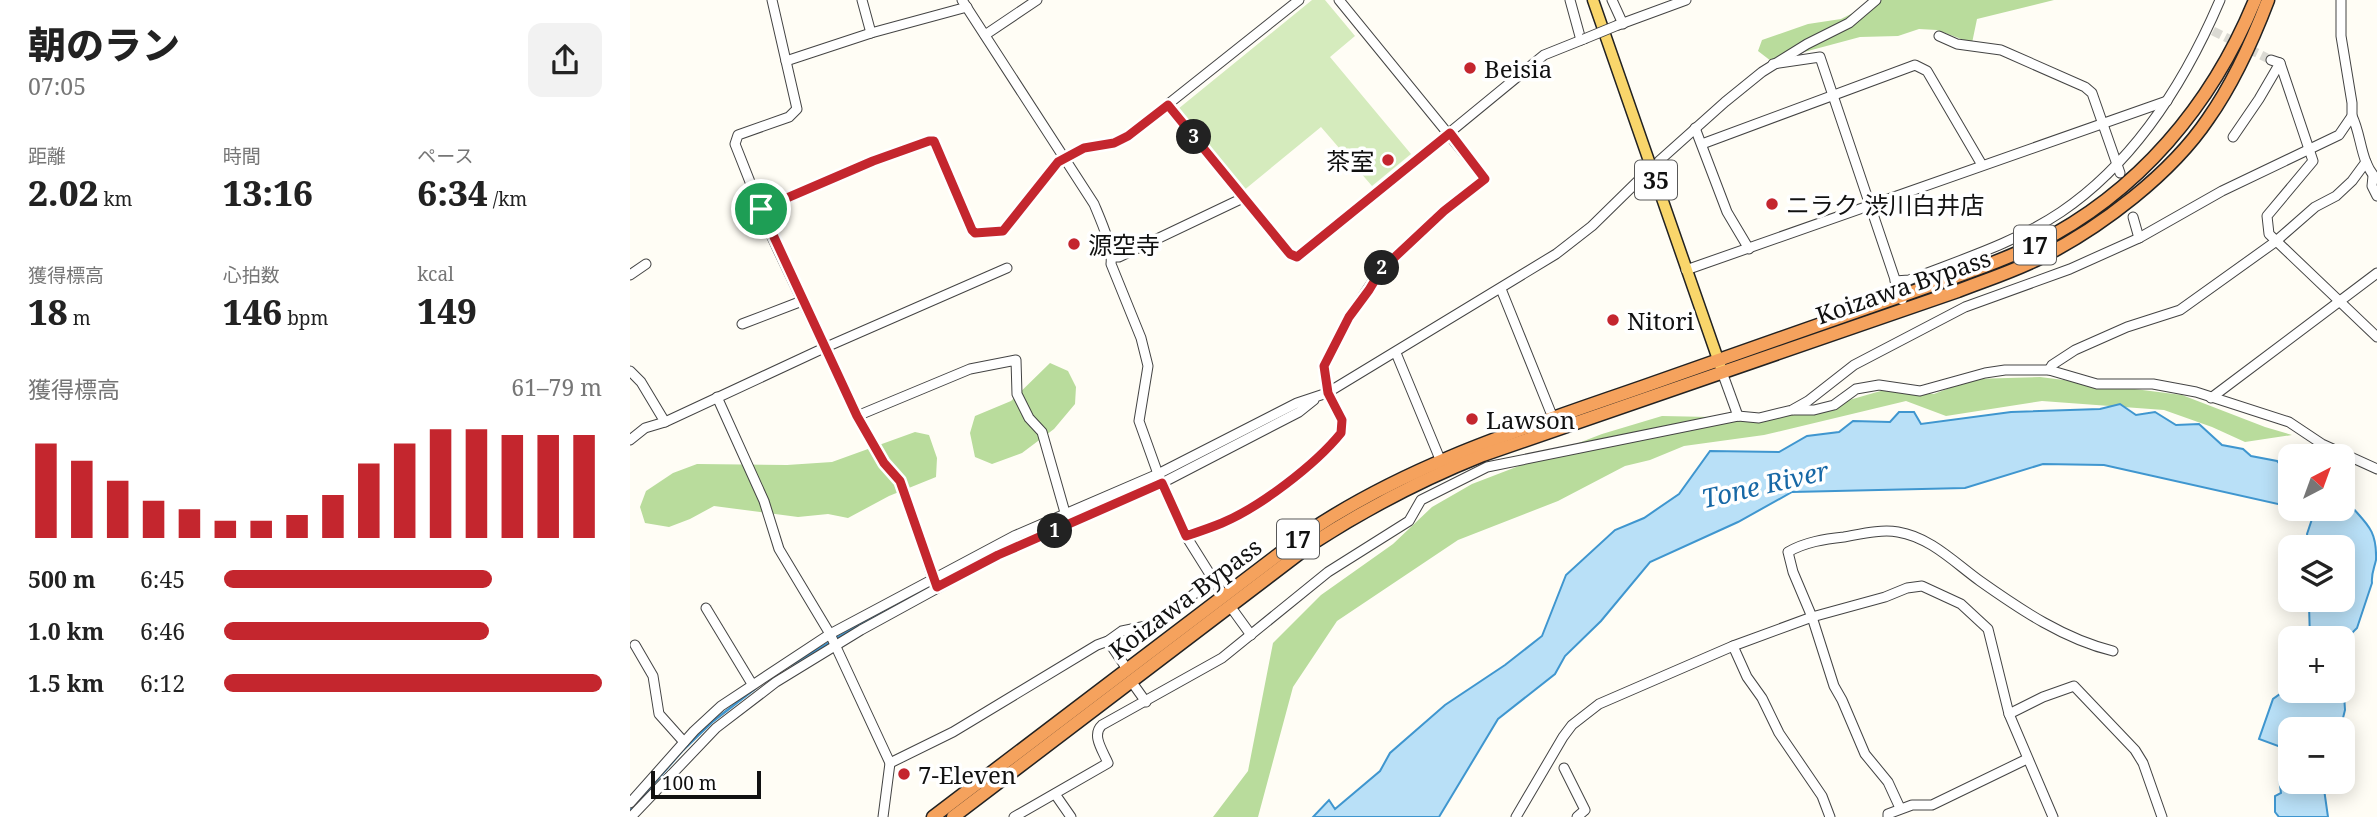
<!DOCTYPE html>
<html lang="ja">
<meta charset="utf-8">
<style>
:root{--surface:#fff;--page:#f2f2f2;--text:#222;--muted:#767676;--accent:#c4262e}
body{margin:0;font-family:"Noto Serif","Noto Sans JP",serif;background:var(--page);color:var(--text);height:100vh;display:flex;flex-direction:column;font-size:26px;white-space:nowrap}
*{box-sizing:border-box;margin:0}
p{font-size:23px;color:var(--muted)}
.icon{flex:none;width:38px;height:38px;fill:none;stroke:currentColor;stroke-width:2;stroke-linecap:round;stroke-linejoin:round}
.map{position:relative;flex:1;overflow:hidden}
.panel{display:flex;flex-direction:column;background:var(--surface);width:630px}
.panel>*{flex:none}
.needle{width:46px;rotate:41deg}
.tools{position:absolute;left:1648px;top:444px;display:grid;gap:14px}
.tools a{display:grid;place-items:center;width:77px;height:77px;border-radius:14px;background:var(--surface);box-shadow:0 4px 18px #0003;font-size:35px}
.scale{position:absolute;left:21px;bottom:18px;width:110px;box-sizing:border-box;padding-left:7px;border:4px solid #111;border-top:0;font-size:19px;line-height:24px;white-space:nowrap;color:#111;-webkit-text-stroke:5px #fff;paint-order:stroke}
.pin{position:absolute;display:grid;place-items:center;width:60px;height:60px;color:#fff;margin:-30px;border:4px solid #fff;border-radius:50%;box-shadow:0 2px 7px #0007}
.km{position:absolute;width:35px;height:35px;margin:-18px;border-radius:50%;background:#222;color:#fff;font-size:19px;line-height:35px;text-align:center}
.round{display:grid;place-items:center;flex:none;width:74px;height:74px;border-radius:14px;background:var(--page)}
.overview{display:flex;align-items:center;justify-content:space-between;height:119px;padding:0 28px}
h1{font-size:38px;font-weight:800;line-height:52px}
.metrics{display:grid;grid-template-columns:repeat(3,1fr);gap:10px;height:119px;padding:7px 28px}
.metrics div{display:grid;align-content:center}
.metrics b{font-size:35px;font-weight:800}
.metrics small{font-size:19px;font-weight:400}
.metrics p{font-size:19px}
.chart{height:196px;padding:14px 28px}
.chart p{display:flex;justify-content:space-between}
.chart svg{width:100%;height:126px;margin-top:7px;stroke:var(--accent);stroke-width:6}
ul{padding:0 28px;list-style:none;font-size:23px}
li{display:grid;grid-template-columns:112px 84px 1fr;align-items:center;height:52px}
li i{height:18px;border-radius:9px;background:var(--accent)}
main{display:flex;flex:1;min-height:0}
.map>svg:first-child{display:block}
.green{fill:#d5ebbd}
.forest{fill:#b9dc9c}
.water{fill:#b9e0f7;stroke:#3f96cf;stroke-width:2}
.lines{fill:none;stroke-linecap:round;stroke-linejoin:round}
.stream{stroke:#3f96cf;stroke-width:2.5}
.minor-tunnel{stroke:#dbdad3;stroke-width:9;stroke-dasharray:9 4.5;stroke-linecap:butt}
.minor-casing{stroke:#444;stroke-width:11}
.major-casing{stroke:#222;stroke-width:13}
.highway-casing{stroke:#222;stroke-width:15}
.minor{stroke:#fff;stroke-width:9}
.major{stroke:#f9d66b;stroke-width:10}
.highway{stroke:#f5a25d;stroke-width:12}
.minor-bridge-casing{stroke:#444;stroke-width:11;stroke-linecap:butt}
.minor-bridge{stroke:#fff;stroke-width:9}
.route-casing{stroke:#fff;stroke-width:14}
.route{stroke:#c4262e;stroke-width:9}
.poi-dot{fill:#c4262e;stroke:#fff;stroke-width:2.5}
.labels{text-anchor:middle;dominant-baseline:central;stroke-width:7;stroke-linejoin:round;paint-order:stroke}
.shield{fill:#fff;stroke:#585858;stroke-width:2}
.shield-label{font-size:23px;font-weight:bold;fill:#111}
.poi-label{font-size:24px;fill:#111;stroke:#fff;text-anchor:start}
.street-label{font-size:24px;fill:#111;stroke:#fff}
.water-label{font-size:26px;font-style:italic;fill:#1768a6;stroke:#fff}
</style>
<main>
<section class="panel">
<div class="overview"><div><h1>朝のラン</h1><p>07:05</p></div><a class="round"><svg class="icon" aria-label="share" viewBox="0 0 24 24"><path d="M12 15V3M7 8l5-5 5 5M5 13v7h14v-7"/></svg></a></div>
<div class="metrics">
<div><p>距離</p><b>2.02<small> km</small></b></div>
<div><p>時間</p><b>13:16</b></div>
<div><p>ペース</p><b>6:34<small> /km</small></b></div>
</div>
<div class="metrics">
<div><p>獲得標高</p><b>18<small> m</small></b></div>
<div><p>心拍数</p><b>146<small> bpm</small></b></div>
<div><p>kcal</p><b>149</b></div>
</div>
<div class="chart"><p><span>獲得標高</span>61–79 m</p>
<svg viewBox="0 0 160 44" preserveAspectRatio="none"><path d="M5 44V11M15 44V17M25 44V24M35 44V31M45 44V34M55 44V38M65 44V38M75 44V36M85 44V29M95 44V18M105 44V11M115 44V6M125 44V6M135 44V8M145 44V8M155 44V8"/></svg>
</div>
<ul>
<li><b>500 m</b>6:45<i style="width:71%"></i></li>
<li><b>1.0 km</b>6:46<i style="width:70%"></i></li>
<li><b>1.5 km</b>6:12<i style="width:100%"></i></li>
</ul>
</section>
<div class="map">
<svg width="1747" height="817" viewBox="0 0 1747 817">
<rect width="100%" height="100%" fill="#fffdf5"/>
<!-- green -->
<polygon class="green" points="682,0 695,0 725,36 700,57 781,154 742,186 691,127 613,191 548,109"/>
<!-- forest -->
<g class="forest">
<polygon points="1249,0 1424,0 1347,19 1342,43 1307,30 1289,29 1268,36 1230,37 1141,61 1128,51 1132,40 1178,24 1211,19"/>
<polygon points="420,363 438,371 446,387 445,404 424,429 392,453 362,464 345,457 340,433 345,416 381,401"/>
<polygon points="1410,377 1552,395 1635,427 1662,435 1615,442 1582,427 1534,410 1412,401 1316,416 1276,401 1134,435 1054,446 1020,460 995,466 928,501 828,540 707,621 663,687 628,817 583,817 618,771 643,643 691,595 763,544 802,507 842,484 972,434 1032,416 1129,418 1188,409 1254,390 1304,394 1343,379"/>
<polygon points="285,432 299,435 307,458 306,477 259,496 218,518 198,514 168,517 84,506 60,519 39,527 15,523 10,507 16,491 43,473 67,464 157,465 202,462"/>
</g>
<!-- water -->
<g class="water">
<polygon points="1490,404 1506,415 1525,412 1546,425 1569,424 1592,445 1613,449 1621,456 1647,461 1661,476 1661,507 1474,465 1413,464 1335,488 1162,492 1108,522 1020,562 971,621 935,656 925,674 868,719 809,817 683,817 699,800 705,809 750,771 760,753 815,705 875,665 912,636 936,575 985,530 1014,518 1049,494 1080,451 1149,452 1177,436 1209,432 1223,421 1260,422 1269,412 1284,412 1291,424 1381,412 1470,409"/>
<path d="M1713,492l7,3 1,11c17,19 26,25 25,54 -2,9 -5,14 -4,23l-15,45 -8,8 -6,15v-12h-33l-1,-34v-5h34v-52h-33l-3,-14 6,-18 -4,-5 -7,-2h41z"/>
<polygon points="1713,678 1715,710 1710,730 1661,730 1661,782 1693,782 1698,817 1649,817 1645,812 1645,796 1651,793 1649,778 1656,766 1651,747 1629,739 1643,699 1661,686 1661,691 1713,691"/>
</g>
<g class="lines">
<!-- stream -->
<g class="stream">
<polyline points="372,548 527,481"/>
<polyline points="347,561 363,553"/>
<polyline points="206,638 314,578"/>
<polyline points="161,665 200,642"/>
<polyline points="0,811 53,750 82,722 126,688"/>
</g>
<!-- minor-tunnel -->
<polyline class="minor-tunnel" points="1583,31 1641,60"/>
<defs>
<g id="minor">
<polyline points="142,0 167,109 159,117 108,135 105,144 141,235 227,416 254,463 270,481 304,582"/>
<polyline points="232,0 241,33"/>
<path d="M332,0l132,204c7,17 19,43 17,60l30,74 7,28 -9,55 19,53 28,62 37,59"/>
<polyline points="940,0 951,40"/>
<polyline points="982,0 993,24"/>
<polyline points="988,25 1056,0"/>
<polyline points="355,35 407,0"/>
<polyline points="1309,36 1327,44 1371,50 1455,87 1462,93 1490,173"/>
<polyline points="1641,60 1650,63 1683,161 1637,216 1639,234 1747,337"/>
<polyline points="156,61 241,33 337,7"/>
<polyline points="1143,64 1190,57 1272,300"/>
<polyline points="539,105 660,254 668,257 914,55 954,39"/>
<path d="M1722,116c10,20 8,47 25,63"/>
<polyline points="1065,128 1097,212 1119,249"/>
<polyline points="1603,137 1629,99 1650,63"/>
<polyline points="1072,144 1285,65 1297,71 1352,165"/>
<polyline points="1029,161 1095,102 1132,72 1177,44 1219,23 1246,0"/>
<polyline points="1743,176 1742,186 1747,196"/>
<polyline points="131,209 243,161 299,141 304,141 342,230 345,233 373,231 428,162 454,148 484,143 498,136 669,0"/>
<polyline points="1503,217 1509,238"/>
<polyline points="481,257 489,257 613,198"/>
<polyline points="1056,270 1537,101"/>
<polyline points="0,275 16,264"/>
<path d="M1265,281l14,-1c51,-20 106,-37 152,-68 75,-51 124,-130 159,-212"/>
<polyline points="871,289 923,418"/>
<polyline points="112,324 172,301"/>
<polyline points="766,353 812,464"/>
<polyline points="1419,370 1422,365 1445,350 1497,327 1550,310 1645,242 1685,207 1706,196 1722,181 1736,162"/>
<polyline points="0,371 11,382 35,422"/>
<polyline points="1092,372 1108,416"/>
<polyline points="87,397 134,501 149,549 200,634 260,763 253,817"/>
<polyline points="1581,398 1747,273"/>
<polyline points="1164,410 1184,410 1204,405 1226,389 1249,385 1290,391 1355,373 1375,370 1419,370 1467,384 1523,384 1566,392 1659,422 1692,444 1747,469"/>
<polyline points="227,416 340,369 386,360 387,394 399,418 412,432 436,516"/>
<polyline points="0,440 15,428 35,422 194,348 377,268"/>
<path d="M556,536c12,-4 24,-8 36,-13 38,-16 92,-58 119,-90l1,-13 -15,-27 -3,-27 25,-49 32,-48 63,-58 41,-32 -146,-179"/>
<polyline points="600,606 621,635"/>
<polyline points="76,608 122,684"/>
<polyline points="478,641 497,669"/>
<polyline points="5,645 23,676 29,714 54,742"/>
<polyline points="1103,646 1117,677 1132,698 1149,733 1192,796 1200,817"/>
<polyline points="501,681 516,702"/>
<polyline points="1379,714 1413,697 1444,686 1505,750 1513,763 1532,817"/>
<polyline points="260,763 323,732 467,645 478,641 492,631 516,626 536,615 584,579"/>
<polyline points="934,768 955,810 947,817"/>
<polyline points="425,794 441,817"/>
<polyline points="0,803 64,731 91,706 200,634 384,536 528,474 667,403 697,393 926,254 962,226 1014,175"/>
<path d="M1270,808l-12,-26 -23,-28 -23,-54 -8,-14 -22,-69 -19,-45 -5,-20c17,-10 37,-13 56,-15 17,-3 37,-8 54,-5 32,5 57,31 82,49 41,29 84,58 133,70"/>
<polyline points="1,817 86,728 146,682 231,630 368,555 532,483 669,412 684,400"/>
<path d="M384,817l94,-54c-5,-12 -17,-28 -6,-38l120,-67 106,-86 81,-51 12,-21 66,-33 251,-51 21,2 33,-8 16,-9 46,-36 111,-58 105,-38 69,-31 83,-47 117,-56 13,-19v-13l-11,-67v-36"/>
<polyline points="886,817 933,737 942,725 969,704 1103,646 1182,617 1255,597 1277,588 1292,586 1331,604 1358,629 1379,714 1423,817"/>
<polyline points="1258,817 1258,814 1282,805 1302,805 1397,759"/>
</g>
<polyline id="major" points="963,0 1091,368"/>
<g id="highway">
<path d="M303,817l375,-285c101,-68 219,-105 334,-145 104,-36 207,-73 310,-109 28,-10 57,-20 84,-34 102,-51 176,-139 219,-244"/>
<path d="M323,817l360,-274c54,-35 110,-64 170,-88l475,-164c28,-11 57,-20 84,-34 59,-30 129,-83 166,-138 26,-37 44,-77 60,-119"/>
</g>
</defs>
<!-- minor casing -->
<use href="#minor" class="minor-casing"/>
<!-- major casing -->
<use href="#major" class="major-casing"/>
<!-- highway casing -->
<use href="#highway" class="highway-casing"/>
<!-- minor -->
<use href="#minor" class="minor"/>
<!-- major -->
<use href="#major" class="major"/>
<!-- highway -->
<use href="#highway" class="highway"/>
<defs>
<polyline id="minor-bridge" points="954,39 988,25"/>
</defs>
<!-- minor-bridge casing -->
<use href="#minor-bridge" class="minor-bridge-casing"/>
<!-- minor-bridge -->
<use href="#minor-bridge" class="minor-bridge"/>
</g>
<g class="lines">
<defs>
<path id="route" d="M538,105l122,149 7,3 153,-124 35,46 -41,32 -63,59 -12,20 -20,27 -25,49 4,27 14,27 -1,13c-26,32 -81,74 -119,90 -12,5 -24,9 -36,13l-24,-53 -164,72 -61,32 -37,-106 -16,-18 -27,-47 -96,-207 112,-48 56,-20h5l38,89 3,3 28,-2 55,-69 26,-14 30,-5 14,-7z"/>
</defs>
<!-- route casing -->
<use href="#route" class="route-casing"/>
<!-- route -->
<use href="#route" class="route"/>
</g>
<!-- markers -->
<g class="poi-dot">
<circle cx="840" cy="68" r="7"/>
<circle cx="758" cy="160" r="7"/>
<circle cx="1142" cy="204" r="7"/>
<circle cx="444" cy="244" r="7"/>
<circle cx="983" cy="320" r="7"/>
<circle cx="842" cy="419" r="7"/>
<circle cx="274" cy="774" r="7"/>
</g>
<g class="labels">
<!-- shield labels -->
<g class="shield">
<rect x="1005" y="160.5" width="42" height="39" rx="5"/>
<rect x="1384" y="225.5" width="42" height="39" rx="5"/>
<rect x="647" y="519.5" width="42" height="39" rx="5"/>
</g>
<g class="shield-label">
<text x="1026" y="180">35</text>
<text x="1405" y="245">17</text>
<text x="668" y="539">17</text>
</g>
<!-- poi labels -->
<g class="poi-label">
<text x="854" y="68">Beisia</text>
<text x="744" y="160" text-anchor="end">茶室</text>
<text x="1156" y="204">ニラク 渋川白井店</text>
<text x="458" y="244">源空寺</text>
<text x="997" y="320">Nitori</text>
<text x="856" y="419">Lawson</text>
<text x="288" y="774">7-Eleven</text>
</g>
<!-- street labels -->
<g class="street-label">
<text transform="translate(1273 286) rotate(-19)">Koizawa Bypass</text>
<text transform="translate(555 598) rotate(-37)">Koizawa Bypass</text>
</g>
<!-- water labels -->
<g class="water-label">
<text transform="translate(1135 484) rotate(-13)">Tone River</text>
</g>
</g>
</svg>
<div class="tools">
<a><svg class="needle" viewBox="-14 -14 28 28"><path d="M0-13l5 13h-10z" fill="#e53935"/><path d="M0 13l5-13h-10z" fill="#767676"/></svg></a>
<a><svg class="icon" aria-label="layers" viewBox="0 0 24 24"><path d="M12 4l9 5-9 5-9-5zM3 14l9 5 9-5"/></svg></a>
<a>+</a>
<a>−</a>
</div>
<div class="scale">100 m</div>
<div class="pin" style="left:131px;top:209px;background:#1e9e55"><svg class="icon" aria-label="arrive" viewBox="0 0 24 24"><path d="M6 21V4h12l-3 4 3 4H6"/></svg></div>
<b class="km" style="left:425px;top:531px">1</b>
<b class="km" style="left:752px;top:268px">2</b>
<b class="km" style="left:564px;top:137px">3</b>
</div>
</main>
